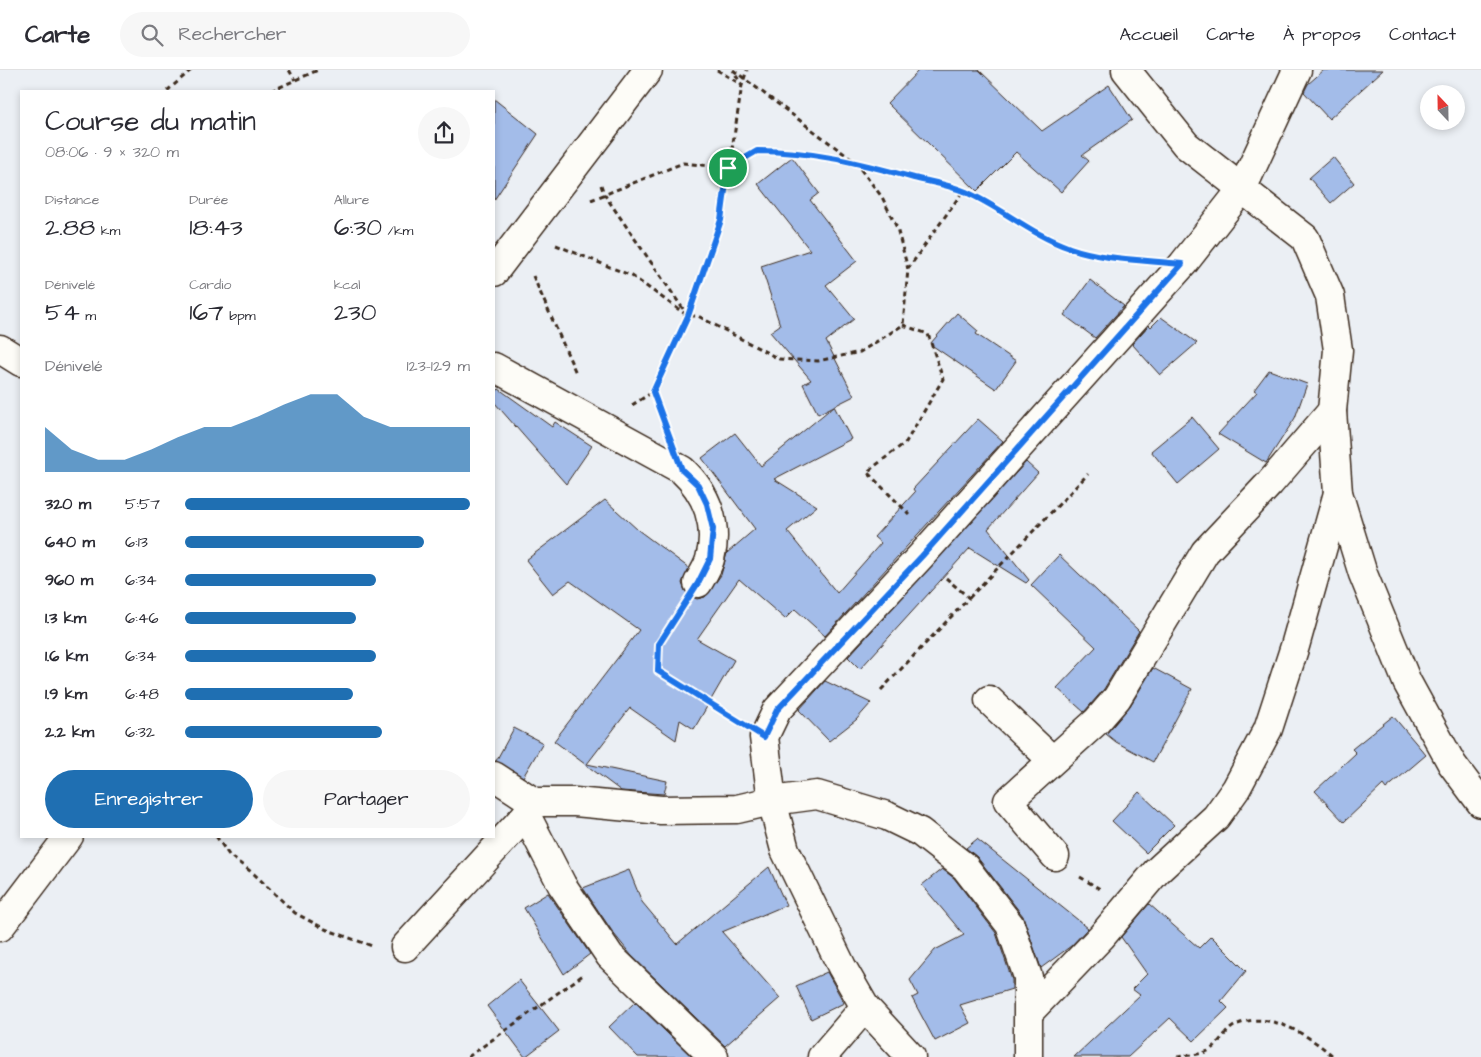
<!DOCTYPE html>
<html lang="fr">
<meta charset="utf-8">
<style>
:root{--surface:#fff;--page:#f7f7f7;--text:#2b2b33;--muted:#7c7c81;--line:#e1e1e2;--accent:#1f6fb2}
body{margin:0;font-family:"Architects Daughter",sans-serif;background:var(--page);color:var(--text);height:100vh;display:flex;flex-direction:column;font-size:19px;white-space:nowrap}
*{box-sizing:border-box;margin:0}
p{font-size:16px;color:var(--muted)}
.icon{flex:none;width:28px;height:28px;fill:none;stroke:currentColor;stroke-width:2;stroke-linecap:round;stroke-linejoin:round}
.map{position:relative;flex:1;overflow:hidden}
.panel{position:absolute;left:20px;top:20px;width:475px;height:748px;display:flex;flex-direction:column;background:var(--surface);border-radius:0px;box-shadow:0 2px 8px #0003}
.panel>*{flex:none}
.needle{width:32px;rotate:338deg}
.fabs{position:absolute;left:1420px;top:15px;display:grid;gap:10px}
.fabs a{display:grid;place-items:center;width:45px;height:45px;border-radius:50%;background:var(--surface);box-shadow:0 2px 8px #0003;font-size:25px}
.pin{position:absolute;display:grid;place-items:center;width:42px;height:42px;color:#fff;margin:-21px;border:2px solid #fff;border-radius:50%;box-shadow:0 1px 5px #0007}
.round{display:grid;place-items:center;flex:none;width:52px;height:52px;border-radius:26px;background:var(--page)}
.overview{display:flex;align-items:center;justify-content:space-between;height:85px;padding:0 25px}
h1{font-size:28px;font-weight:600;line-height:38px}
.metrics{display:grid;grid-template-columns:repeat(3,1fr);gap:8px;height:85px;padding:5px 25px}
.metrics div{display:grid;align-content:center}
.metrics b{font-size:25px;font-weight:600}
.metrics small{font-size:14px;font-weight:400}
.metrics p{font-size:14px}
.chart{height:140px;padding:10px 25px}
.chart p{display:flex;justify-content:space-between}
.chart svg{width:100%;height:90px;margin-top:5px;fill:var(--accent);opacity:.7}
.cta{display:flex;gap:10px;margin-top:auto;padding:10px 25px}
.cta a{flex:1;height:58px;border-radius:30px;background:var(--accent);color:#fff;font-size:20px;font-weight:600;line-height:58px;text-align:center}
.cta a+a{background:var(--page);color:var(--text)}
ul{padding:0 25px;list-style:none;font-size:16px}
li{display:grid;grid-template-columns:80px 60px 1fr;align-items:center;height:38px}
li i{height:12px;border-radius:6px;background:var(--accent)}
header{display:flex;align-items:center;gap:30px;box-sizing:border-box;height:70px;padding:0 25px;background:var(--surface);border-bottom:1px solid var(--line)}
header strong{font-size:24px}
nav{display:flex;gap:28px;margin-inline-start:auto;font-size:18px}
.search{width:350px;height:45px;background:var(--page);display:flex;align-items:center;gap:12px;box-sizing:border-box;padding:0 18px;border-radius:28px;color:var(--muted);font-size:19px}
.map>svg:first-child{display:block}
.building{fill:#a3bce9;stroke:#3b2a1e}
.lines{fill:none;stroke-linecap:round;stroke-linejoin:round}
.minor-casing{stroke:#3b2a1e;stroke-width:31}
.path{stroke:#3b2a1e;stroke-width:3;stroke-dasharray:5 4;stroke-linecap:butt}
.minor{stroke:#fdfcf7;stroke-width:28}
.route-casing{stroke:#fff;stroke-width:10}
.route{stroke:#1a73e8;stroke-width:6}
</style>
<header>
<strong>Carte</strong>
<div class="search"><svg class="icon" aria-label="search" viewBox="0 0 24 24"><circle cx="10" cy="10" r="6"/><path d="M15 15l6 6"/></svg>Rechercher</div>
<nav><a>Accueil</a><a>Carte</a><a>À propos</a><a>Contact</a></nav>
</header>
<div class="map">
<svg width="1481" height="987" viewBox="0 0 1481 987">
<rect width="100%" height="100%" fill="#ebeff4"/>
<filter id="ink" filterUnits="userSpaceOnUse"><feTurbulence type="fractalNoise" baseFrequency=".02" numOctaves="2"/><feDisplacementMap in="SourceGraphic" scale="10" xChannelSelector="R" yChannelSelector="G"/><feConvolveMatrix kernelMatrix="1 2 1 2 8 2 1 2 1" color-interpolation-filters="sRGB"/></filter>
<g filter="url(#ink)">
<!-- building -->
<g class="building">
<polygon points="919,0 979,0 1042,61 1109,15 1132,50 1082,85 1089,91 1061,122 1016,82 977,121 887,33"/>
<polygon points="1324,0 1383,0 1329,49 1304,22 1308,14"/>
<polygon points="494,29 538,64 494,130"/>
<polygon points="792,87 819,123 810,130 857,191 826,215 854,249 826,271 854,326 818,344 803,314 811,310 770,262 780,255 761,196 810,180 758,114"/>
<polygon points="1333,87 1354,113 1331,133 1309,108"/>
<polygon points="1090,210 1124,236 1095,268 1064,245"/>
<polygon points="957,243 978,261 976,264 1016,291 996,319 930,274"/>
<polygon points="1161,247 1197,273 1160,305 1132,274 1149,255 1151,257"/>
<polygon points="1269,300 1307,314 1295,348 1266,393 1218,364 1257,322 1254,320"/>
<polygon points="499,319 552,357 555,352 592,376 566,414 494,332 494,324"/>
<polygon points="834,336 851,369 774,409 817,436 787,461 837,523 881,473 874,467 915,422 913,419 978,349 1003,371 825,566 795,539 785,549 739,509 697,569 734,590 694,659 680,650 676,670 630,638 587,694 667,711 664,724 621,721 554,671 639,560 570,511 553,524 526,490 605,430 638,460 689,498 682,513 685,521 690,526 697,529 705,527 721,505 727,483 755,459 702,388 735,363 761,396"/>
<polygon points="1192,347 1219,379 1178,414 1151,381"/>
<polygon points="1026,392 1038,403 988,459 1029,510 1026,513 970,478 860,599 848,587"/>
<polygon points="1059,485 1139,561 1104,619 1084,642 1057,618 1096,577 1031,515"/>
<polygon points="1153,598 1192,619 1153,692 1116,672 1106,664 1130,636"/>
<polygon points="825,611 871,633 856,650 829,671 799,640"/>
<polygon points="1393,646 1426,685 1386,719 1383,715 1344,752 1315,721 1356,683 1352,679"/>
<polygon points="514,658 543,673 523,707 496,691"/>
<polygon points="1139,722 1174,755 1146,783 1112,751"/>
<polygon points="977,769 1088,858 1071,876 1041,898 1023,846 977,787 966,778"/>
<polygon points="769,797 786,835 722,862 780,928 725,976 631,885 614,864 583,818 629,800 642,832 677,874"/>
<polygon points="942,799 954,808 996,863 1012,910 1012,919 960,935 970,953 935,971 912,928 918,925 910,910 935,880 964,865 922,815"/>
<polygon points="548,823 590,884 564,904 524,838"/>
<polygon points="1149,834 1199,878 1211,866 1246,901 1221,931 1228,938 1194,971 1170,948 1128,987 1074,987 1140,925 1132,919 1147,904 1121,867"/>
<polygon points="827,902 844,933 811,949 796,916"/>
<polygon points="519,910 559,961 525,987 487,936"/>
<polygon points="635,932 692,987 638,987 609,957"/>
</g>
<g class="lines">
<defs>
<g id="minor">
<polyline points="1126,0 1186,75 1305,168 1330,226 1338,280 1332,341 1338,423 1363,504 1407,612 1452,694 1481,733"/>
<polyline points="494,202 648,0"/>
<polyline points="0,279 21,292"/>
<path d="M494,297l188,103c25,23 37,55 28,89 -2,8 -8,17 -12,24"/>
<polyline points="989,630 1052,690"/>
<polyline points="494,706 534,732 575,732 661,740 737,739 772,731 817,725 887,746 920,762 965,797 1010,855 1028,907 1028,987"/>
<polyline points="534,732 526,745 562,815 610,886 714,987"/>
<polyline points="1055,786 1008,731 1097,651 1117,628 1205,482 1270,413 1332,341"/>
<polyline points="0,857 69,766"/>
<polyline points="405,877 526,745"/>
<polyline points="1030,941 1102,866 1156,802 1216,747 1236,719 1268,659 1295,576 1338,423"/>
<polyline points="822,987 865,937"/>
<polyline points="911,987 865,937 842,897 785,780 772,731 764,667 777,640 921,486 1183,194 1242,119 1297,0"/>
</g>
</defs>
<!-- minor casing -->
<use href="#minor" class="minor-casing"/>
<!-- path -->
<g class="path">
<polyline points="289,0 295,10"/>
<polyline points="717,0 742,15 733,1"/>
<polyline points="733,0 855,92 882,127 897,158 908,199"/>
<polyline points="167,21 191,0"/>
<polyline points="271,21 318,0"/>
<polyline points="601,115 604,124 688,246 653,322 664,351"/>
<polyline points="591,130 683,93 728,98 757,81 794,81 855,92 963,121 997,137 1043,166 1070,178 1090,184 1142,189"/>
<polyline points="556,175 632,206 688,246 698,246 779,289 818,291 860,282 903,255 908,199 963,121"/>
<polyline points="533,206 576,303"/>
<polyline points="688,245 721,150 742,15 747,0"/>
<polyline points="903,255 928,264 943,309 906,372 867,402 912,447"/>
<polyline points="632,335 653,322"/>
<polyline points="969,528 1088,404"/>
<polyline points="681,539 659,574 657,601 736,650"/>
<polyline points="881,620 969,528 946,508"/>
<polyline points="216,766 229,785 254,804 295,843 325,859 372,876"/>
<polyline points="1080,807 1100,819"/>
<polyline points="468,987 583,905"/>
<path d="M1177,987c9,-2 23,-2 31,-6 11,-6 17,-21 28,-26 33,-16 74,11 98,32"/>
</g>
<!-- minor -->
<use href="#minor" class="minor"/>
</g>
</g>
<g class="lines" filter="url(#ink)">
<defs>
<path id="route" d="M757,81c57,0 103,12 157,27 17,4 36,7 52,14 36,16 66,43 104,56 34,12 76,12 112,16l-260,292 -145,154 -13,27 -106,-66 1,-27 39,-61 12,-24 3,-30 -6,-25 -9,-19 -16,-15 -29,-78 35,-76 33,-96 7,-52z"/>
</defs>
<!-- route casing -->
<use href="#route" class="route-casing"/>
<!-- route -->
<use href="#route" class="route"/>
</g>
</svg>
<div class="fabs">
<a><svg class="needle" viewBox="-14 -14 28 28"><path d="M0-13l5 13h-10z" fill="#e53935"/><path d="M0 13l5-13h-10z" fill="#7c7c81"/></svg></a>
</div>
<div class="pin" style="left:728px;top:98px;background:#1e9e55"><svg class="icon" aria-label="arrive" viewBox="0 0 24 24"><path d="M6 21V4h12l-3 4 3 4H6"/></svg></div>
<section class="panel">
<div class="overview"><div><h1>Course du matin</h1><p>08:06 · 9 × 320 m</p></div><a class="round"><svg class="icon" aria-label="share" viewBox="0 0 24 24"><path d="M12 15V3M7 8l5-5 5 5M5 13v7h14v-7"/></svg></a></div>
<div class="metrics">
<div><p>Distance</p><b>2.88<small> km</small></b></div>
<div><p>Durée</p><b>18:43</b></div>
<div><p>Allure</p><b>6:30<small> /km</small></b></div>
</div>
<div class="metrics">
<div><p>Dénivelé</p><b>54<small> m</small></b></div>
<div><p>Cardio</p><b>167<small> bpm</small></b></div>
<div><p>kcal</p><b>230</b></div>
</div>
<div class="chart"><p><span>Dénivelé</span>123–129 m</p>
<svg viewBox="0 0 160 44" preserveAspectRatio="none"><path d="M0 44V22L10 33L20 38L30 38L40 33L50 27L60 22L70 22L80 17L90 11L100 6L110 6L120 17L130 22L140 22L150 22L160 22V44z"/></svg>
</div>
<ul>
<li><b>320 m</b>5:57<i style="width:100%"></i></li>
<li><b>640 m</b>6:13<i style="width:84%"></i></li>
<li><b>960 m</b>6:34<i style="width:67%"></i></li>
<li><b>1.3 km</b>6:46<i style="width:60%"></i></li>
<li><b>1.6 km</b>6:34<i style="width:67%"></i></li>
<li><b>1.9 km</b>6:48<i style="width:59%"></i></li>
<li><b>2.2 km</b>6:32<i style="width:69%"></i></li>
</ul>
<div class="cta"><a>Enregistrer</a><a>Partager</a></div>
</section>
</div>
